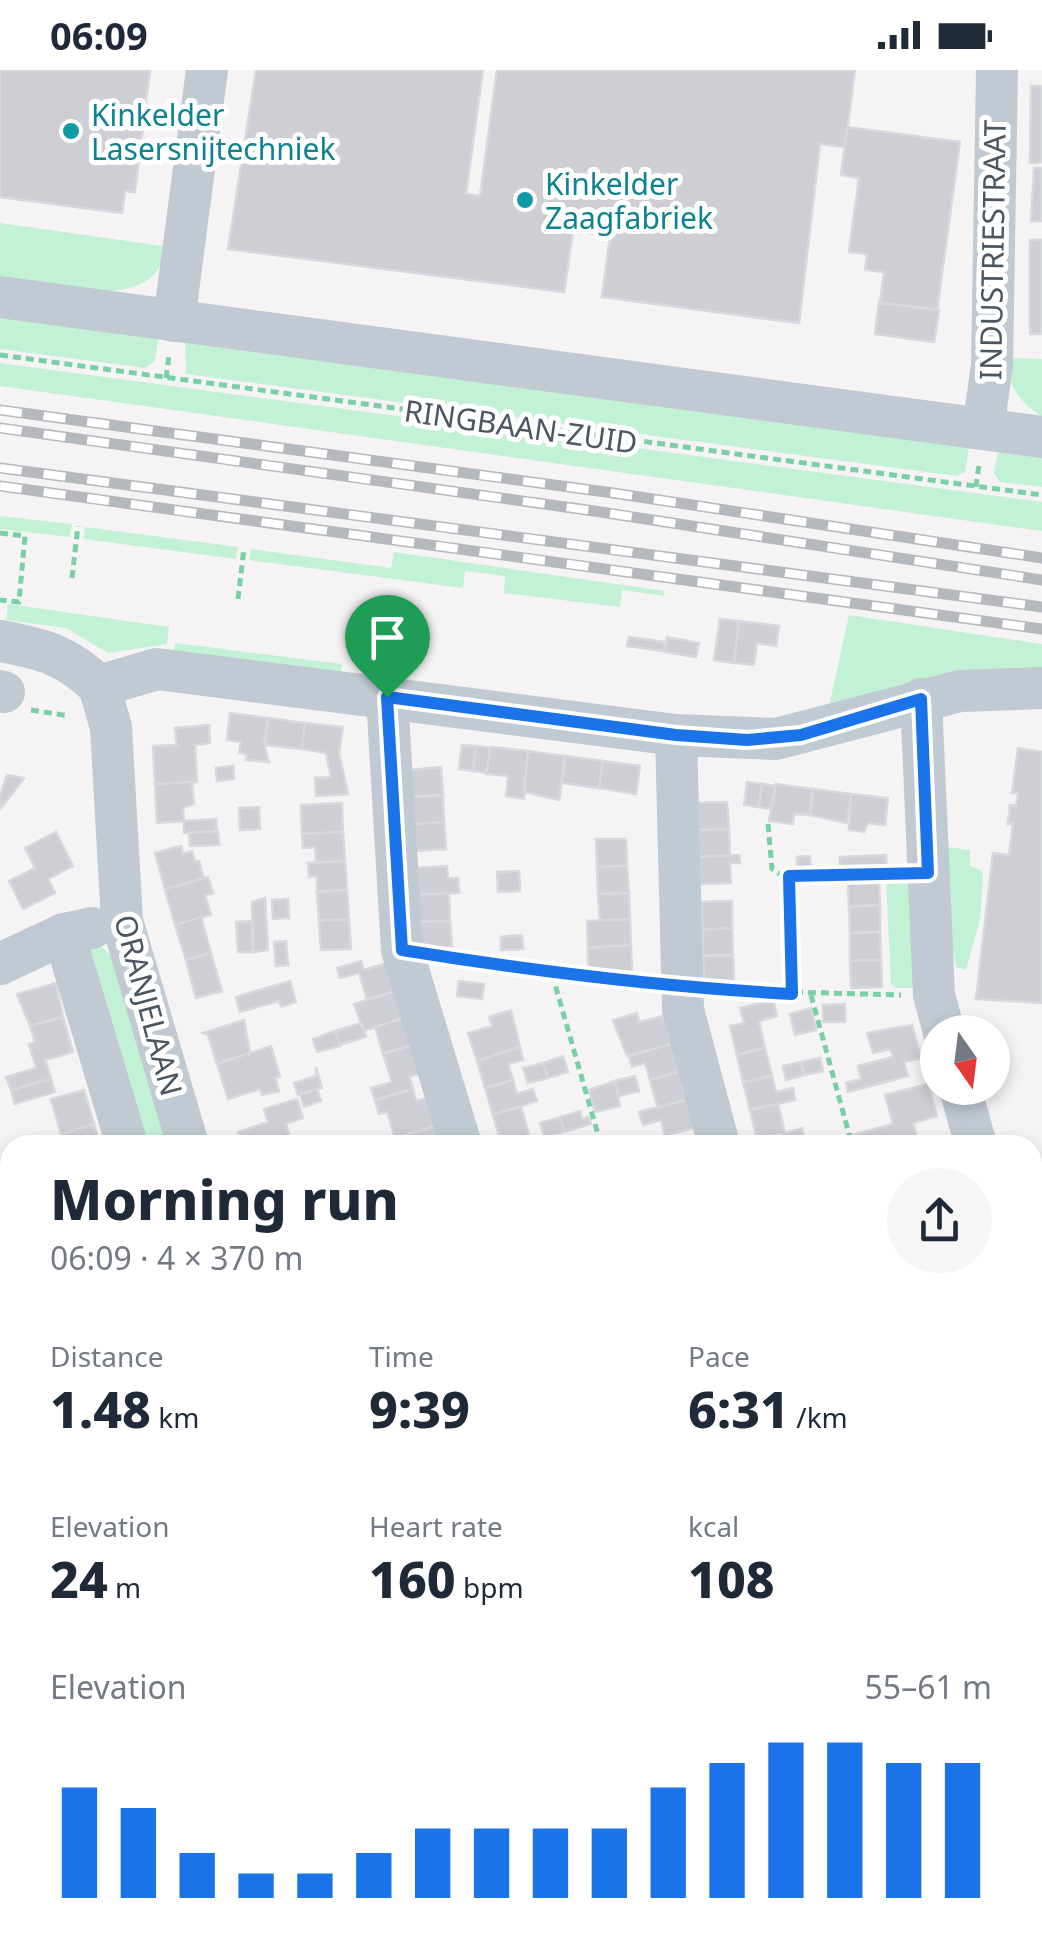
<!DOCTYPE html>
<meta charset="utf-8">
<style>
:root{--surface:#fff;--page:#f6f6f7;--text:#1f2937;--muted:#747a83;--accent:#1a73e8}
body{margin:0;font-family:"Noto Sans",sans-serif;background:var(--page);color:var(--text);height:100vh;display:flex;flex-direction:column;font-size:38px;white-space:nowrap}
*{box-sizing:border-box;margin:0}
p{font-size:32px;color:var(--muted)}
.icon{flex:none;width:55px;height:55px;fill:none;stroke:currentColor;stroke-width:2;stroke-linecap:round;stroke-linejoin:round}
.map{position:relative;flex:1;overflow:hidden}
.panel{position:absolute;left:0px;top:1065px;width:1042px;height:810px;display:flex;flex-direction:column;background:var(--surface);border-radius:30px 30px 0 0;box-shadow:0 5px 15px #0003}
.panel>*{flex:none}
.needle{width:65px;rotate:166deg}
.fabs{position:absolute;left:920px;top:945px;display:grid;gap:20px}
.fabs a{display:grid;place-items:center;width:90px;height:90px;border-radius:50%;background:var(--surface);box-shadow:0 5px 15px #0003;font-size:50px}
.pin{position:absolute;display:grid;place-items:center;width:85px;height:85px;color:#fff;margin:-102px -42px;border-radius:50% 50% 50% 0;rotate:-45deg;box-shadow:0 0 10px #0007}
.pin .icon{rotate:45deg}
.round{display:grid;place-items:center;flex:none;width:105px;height:105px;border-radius:52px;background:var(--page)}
.overview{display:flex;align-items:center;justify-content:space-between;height:170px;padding:0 50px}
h1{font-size:55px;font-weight:800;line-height:75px}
.stats{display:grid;grid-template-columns:repeat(3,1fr);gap:15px;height:170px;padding:10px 50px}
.stats div{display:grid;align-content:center}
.stats b{font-size:50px;font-weight:800}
.stats small{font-size:28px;font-weight:400}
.stats p{font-size:28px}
.chart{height:280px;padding:20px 50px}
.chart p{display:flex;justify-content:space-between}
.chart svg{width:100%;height:180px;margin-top:10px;stroke:var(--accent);stroke-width:6}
.status{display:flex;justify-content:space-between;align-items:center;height:70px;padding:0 50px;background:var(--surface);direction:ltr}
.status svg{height:28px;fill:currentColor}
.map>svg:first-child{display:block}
.green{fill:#c3f1d5}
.building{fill:#cdcfd5;stroke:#d7d9de;stroke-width:2.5}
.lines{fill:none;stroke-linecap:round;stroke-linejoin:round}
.path{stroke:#7ad0a6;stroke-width:5;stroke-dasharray:8 5;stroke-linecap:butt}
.minor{stroke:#c1cad2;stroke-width:42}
.rail-casing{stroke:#b5b8bd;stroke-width:11}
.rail{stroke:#fff;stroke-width:8;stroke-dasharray:22;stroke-linecap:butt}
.route-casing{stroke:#fff;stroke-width:20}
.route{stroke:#1a73e8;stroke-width:12}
.culture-dot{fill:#0f9aa8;stroke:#fff;stroke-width:4}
.labels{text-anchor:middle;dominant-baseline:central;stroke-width:10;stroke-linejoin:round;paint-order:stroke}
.culture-label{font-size:30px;fill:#0d838f;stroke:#fff;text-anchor:start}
.street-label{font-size:30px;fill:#4a5661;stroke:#fff}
</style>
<div class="status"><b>06:09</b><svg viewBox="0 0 49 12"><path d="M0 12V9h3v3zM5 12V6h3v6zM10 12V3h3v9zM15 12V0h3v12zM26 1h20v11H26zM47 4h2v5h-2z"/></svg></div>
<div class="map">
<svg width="1042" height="1875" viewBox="0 0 1042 1875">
<rect width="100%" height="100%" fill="#f5f3f3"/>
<!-- green -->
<g class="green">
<path d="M0,153l170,24c-6,12 -11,25 -22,33 -34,23 -108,5 -148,1z"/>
<polygon points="0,242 158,269 155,291 145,298 0,279"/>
<polygon points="185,273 969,377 965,402 957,406 186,304"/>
<path d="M1007,288l35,1v58c-23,-16 -34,-30 -35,-59z"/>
<polygon points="0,293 1042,432 1042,461 0,316"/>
<polygon points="998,382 1042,388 1042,417 1000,412 994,403"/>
<polygon points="0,446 72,454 70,467 0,459"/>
<polygon points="85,457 238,477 236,489 84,469"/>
<polygon points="251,479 391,498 394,482 665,521 664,526 622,520 620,537 504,523 505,506 465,501 463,518 249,490"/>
<polygon points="8,534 169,557 167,574 108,583 66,558 6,550"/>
<polygon points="849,545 1042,574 1042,603 829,636"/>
<polygon points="175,573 342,594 341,604 174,582"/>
<polygon points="947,777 970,780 970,796 982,801 983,806 980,850 966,900 956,897 950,865"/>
<polygon points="912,808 919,918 895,918 891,914 886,809"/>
<polygon points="91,876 102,877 112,887 169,1075 138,1075 79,880"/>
<polygon points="1042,1728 1042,1875 1034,1868 1023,1875 1015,1865 1032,1865 1033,1733"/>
<polygon points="500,1865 617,1865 604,1875 503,1875"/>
<polygon points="908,1865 988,1865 996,1875 895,1875"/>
</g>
<!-- building -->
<g class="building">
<polygon points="0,0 150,0 135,122 125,121 122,143 0,127"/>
<polygon points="256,0 483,0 466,124 480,126 497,0 855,0 845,77 820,74 799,253 602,227 610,166 573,161 564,222 228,179"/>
<polygon points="1031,16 1042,16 1042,92 1036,93 1030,93"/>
<polygon points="847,57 960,72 937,240 880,233 884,202 865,200 867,184 849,182 859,108 841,105"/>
<polygon points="1034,98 1042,98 1042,151 1031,151"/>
<rect x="1030" y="170" width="12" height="94"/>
<polygon points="879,233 939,240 934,272 875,264"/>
<polygon points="720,549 739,551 734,593 714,590"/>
<polygon points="739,551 779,556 776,576 757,573 754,595 734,593"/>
<polygon points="629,567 665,572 664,581 627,576"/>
<polygon points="667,567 699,573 696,587 665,582"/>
<polygon points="230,643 268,648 264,674 269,692 246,690 246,684 239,683 241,672 227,670"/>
<polygon points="268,648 305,653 302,679 265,675"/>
<polygon points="305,653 343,657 339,683 348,724 316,726 315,708 331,707 326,683 302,679"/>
<polygon points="209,655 210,673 195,675 197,712 155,714 153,676 177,675 175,658"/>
<polygon points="462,675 476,676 473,701 459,699"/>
<polygon points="476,676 490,678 487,703 473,701"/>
<polygon points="491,677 528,681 524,729 506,726 508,706 486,704"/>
<polygon points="1018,678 1042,682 1042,933 976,929 993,783 1009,785 1013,754 1008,754 1010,735 1016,736 1018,723 1012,723"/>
<polygon points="528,681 565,686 559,730 524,722"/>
<polygon points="565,686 603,691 599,718 562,713"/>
<polygon points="603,691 640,696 636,724 599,718"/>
<polygon points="233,696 234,709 217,711 216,698"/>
<polygon points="441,697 443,725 412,727 411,700"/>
<polygon points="7,705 24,708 1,738 0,726"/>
<polygon points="192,712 194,734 183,738 184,751 157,753 155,714"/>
<polygon points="747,712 762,714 759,737 744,735"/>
<polygon points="762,714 775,716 773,739 759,737"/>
<polygon points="776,714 813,719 810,745 794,744 793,754 769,751"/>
<polygon points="813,719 851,724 847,753 810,745"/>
<polygon points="851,724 888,728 885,755 868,753 864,762 849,760"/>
<polygon points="443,725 444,752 414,754 412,727"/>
<polygon points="727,732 729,759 698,760 696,733"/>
<polygon points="342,733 343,762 302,764 301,735"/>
<polygon points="259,737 260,759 240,760 239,738"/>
<polygon points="216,749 217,761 184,763 184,751"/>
<polygon points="444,752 446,779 416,781 414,754"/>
<polygon points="729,759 730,785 699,787 698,760"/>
<polygon points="218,761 219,775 190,776 189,763"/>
<polygon points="56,762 73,796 48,809 55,823 23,839 9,811 35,798 25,778"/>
<polygon points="343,762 345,791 316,793 315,777 303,778 302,764"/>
<polygon points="596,769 626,769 627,796 597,797"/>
<polygon points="181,776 183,784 192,781 195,792 199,791 204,809 165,819 155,783"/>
<polygon points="739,785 740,793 730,793 731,813 700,814 699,787"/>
<polygon points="886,785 887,800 839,802 840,787"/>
<polygon points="810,786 811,804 797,804 797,787"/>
<polygon points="345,791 347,820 317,822 317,806 309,807 308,793"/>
<polygon points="447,796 448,808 458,808 459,823 418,825 417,798"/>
<polygon points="627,796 629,823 598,824 597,797"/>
<polygon points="519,801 520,821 498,822 497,802"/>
<polygon points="208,807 213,823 205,825 211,845 175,855 165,819"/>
<polygon points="879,808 880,835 849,837 848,810"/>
<polygon points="347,820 349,849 319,851 317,822"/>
<polygon points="449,823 450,851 420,852 418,825"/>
<polygon points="629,823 630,849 600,850 598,824"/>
<polygon points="265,828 268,880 253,882 252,832"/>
<polygon points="288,829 289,848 273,849 272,830"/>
<polygon points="732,831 732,858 702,860 701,832"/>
<polygon points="880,835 880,862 850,863 849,837"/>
<polygon points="201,847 211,883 186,890 175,855"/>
<polygon points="349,849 351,879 321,880 319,851"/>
<polygon points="630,849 631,875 588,878 587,851"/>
<polygon points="252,851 253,882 238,882 236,852"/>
<polygon points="450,851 452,877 421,879 420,852"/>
<polygon points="732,858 733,885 703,886 702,860"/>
<polygon points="880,862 881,890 850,891 850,863"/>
<polygon points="522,865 523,879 501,880 501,867"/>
<polygon points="286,871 288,895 276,896 274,872"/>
<polygon points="631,875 632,903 588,902 588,878"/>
<polygon points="211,883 222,921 196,928 186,890"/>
<polygon points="733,885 734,911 704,912 703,886"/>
<polygon points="881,890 882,917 851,918 850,891"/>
<polygon points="361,891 364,900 387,893 396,921 367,929 359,903 340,908 337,898"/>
<polygon points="290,911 296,932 281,937 279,931 240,942 236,927"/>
<polygon points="459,911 484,914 482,929 457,926"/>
<polygon points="56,913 63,947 30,956 17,924"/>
<polygon points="396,921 404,948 364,961 354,934"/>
<polygon points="773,930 777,946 759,951 765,978 737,985 730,956 744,953 740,938"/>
<polygon points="845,934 845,952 823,952 823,935"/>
<polygon points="811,938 816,960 795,965 790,944"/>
<polygon points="511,940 520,977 477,991 468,963 492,956 489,947"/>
<polygon points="637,943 639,952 663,946 671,974 627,986 613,950"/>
<polygon points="63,947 73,982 45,990 51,1009 11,1020 6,1007 36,998 29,974 35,972 30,956"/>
<polygon points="404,948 412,975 383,984 375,957"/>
<polygon points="244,950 250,983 217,994 208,965 203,963"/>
<polygon points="361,953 366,967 339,975 335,961"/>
<polygon points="912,955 921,988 904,992 908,1006 848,1022 846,1013 861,1009 858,996 893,987 890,979 873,983 867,963"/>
<polygon points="335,961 340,976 317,982 313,969"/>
<polygon points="671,974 678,1002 650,1010 645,993 632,997 629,986"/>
<polygon points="412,975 420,1003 409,1007 413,1019 375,1030 371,1018 392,1012 383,984"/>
<polygon points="271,976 280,1007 275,1008 279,1021 262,1025 260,1019 228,1029 217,994"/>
<polygon points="520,977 523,990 508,994 513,1010 485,1018 477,991"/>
<polygon points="765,978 772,1006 743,1012 737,985"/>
<polygon points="563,986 568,1002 548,1008 543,993"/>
<polygon points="820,988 823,1001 804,1005 801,992"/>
<polygon points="801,992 804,1005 786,1010 783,996"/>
<polygon points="543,993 548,1008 528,1013 523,998"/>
<polygon points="316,997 322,1018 298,1025 294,1013 316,1006"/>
<polygon points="678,1002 686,1030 658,1038 650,1010"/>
<polygon points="635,1006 639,1021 619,1026 615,1011"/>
<polygon points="772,1006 776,1022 793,1018 795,1030 750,1040 743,1012"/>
<polygon points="51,1009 55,1022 15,1034 11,1020"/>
<polygon points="513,1010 517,1024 533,1019 537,1031 493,1045 485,1018"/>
<polygon points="615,1011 620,1036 595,1042 589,1020"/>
<polygon points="928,1014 937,1046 913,1053 917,1067 890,1075 855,1075 852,1065 893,1054 885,1025"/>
<polygon points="317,1019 321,1031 304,1037 300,1024"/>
<polygon points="413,1019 416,1031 428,1028 436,1056 395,1068 387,1042 379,1044 375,1030"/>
<polygon points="84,1020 94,1054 61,1064 51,1029"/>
<polygon points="297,1029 303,1048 286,1054 292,1075 242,1075 238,1062 268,1052 264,1039"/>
<polygon points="686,1030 694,1058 670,1064 673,1075 632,1075 665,1066 661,1050 643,1055 639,1042"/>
<polygon points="778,1034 785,1063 802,1058 804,1069 783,1074 780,1064 757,1069 750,1040"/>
<polygon points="521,1036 529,1065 501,1073 493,1045"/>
<polygon points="580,1041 582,1049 589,1047 591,1054 564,1062 560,1047"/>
<polygon points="560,1047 564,1062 545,1068 540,1053"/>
<polygon points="94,1054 100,1075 64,1075 61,1064"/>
<polygon points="436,1056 442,1075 410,1075 407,1064"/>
<polygon points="10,1178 10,1217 3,1219 0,1181"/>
<polygon points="1041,1417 1042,1446 1032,1448 1032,1419"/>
<polygon points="9,1443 10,1481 0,1483 0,1444"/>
<polygon points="1034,1488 1042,1498 1042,1519 1032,1527"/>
<polygon points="9,1520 10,1547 0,1549 0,1521"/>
<polygon points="10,1547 10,1573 0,1575 0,1549"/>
<polygon points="10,1573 10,1601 0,1603 0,1575"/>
<polygon points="10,1846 10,1865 56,1865 57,1875 0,1875 0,1848"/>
<polygon points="130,1865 254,1865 254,1866 232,1870 233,1875 132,1875"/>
<polygon points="316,1865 338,1865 340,1873 310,1875 308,1867"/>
<polygon points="988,1865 1015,1865 1023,1875 996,1875"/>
</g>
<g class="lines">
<!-- path -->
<g class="path">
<polyline points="0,285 1042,425"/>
<polyline points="166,308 169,286"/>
<polyline points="976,417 979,395"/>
<polyline points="0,463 25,466 19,532 0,530"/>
<polyline points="72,508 78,456"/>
<polyline points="238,529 244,478"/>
<polyline points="31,640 69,646"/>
<polyline points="768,754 772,799 780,804 895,804"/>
<polyline points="789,807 793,924"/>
<polyline points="439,886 646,914"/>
<polyline points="552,904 601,1075"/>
<polyline points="717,920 901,925"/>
<polyline points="811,925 852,1075"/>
<polyline points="0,1109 10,1152"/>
<polyline points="0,1352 10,1350"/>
</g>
<!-- minor -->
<g class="minor">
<polyline points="0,227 1042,367"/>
<polyline points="174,251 207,0"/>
<polyline points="983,359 992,295 997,0"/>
<path d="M0,571c44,8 66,14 99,45"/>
<polyline points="99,616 157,599 676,665 776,669 960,621 1042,618"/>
<polyline points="99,616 111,657 122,851 188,1075"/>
<polyline points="0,621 4,622"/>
<polyline points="387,627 402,880 461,1075"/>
<polyline points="921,629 934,925 944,962"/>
<polyline points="676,665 683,940 719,1075"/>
<polyline points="64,864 127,1075"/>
<polyline points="0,894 64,864 92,858"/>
<polyline points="960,1018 976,1075"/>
<polyline points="1032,1276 1042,1310"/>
<polyline points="1032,1572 1042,1565"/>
<polyline points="0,1806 10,1804"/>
<polyline points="434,1865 437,1875"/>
<polyline points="492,1865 495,1875"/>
<polyline points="642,1875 655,1865"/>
</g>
<defs>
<g id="rail">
<polyline points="0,340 613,423 1042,488"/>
<polyline points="0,358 594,441 1042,510"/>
<polyline points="0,398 1042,537"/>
<polyline points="0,416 1042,559"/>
</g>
</defs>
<!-- rail casing -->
<use href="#rail" class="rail-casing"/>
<!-- rail -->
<use href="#rail" class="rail"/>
</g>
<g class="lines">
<defs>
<path id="route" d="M387,627l289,38 71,5 54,-5 120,-36 7,174 -139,3 3,118c-131,-7 -260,-23 -390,-44z"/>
</defs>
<!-- route casing -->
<use href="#route" class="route-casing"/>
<!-- route -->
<use href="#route" class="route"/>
</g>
<!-- markers -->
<g class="culture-dot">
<circle cx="71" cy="61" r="10"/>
<circle cx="525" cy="130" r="10"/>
</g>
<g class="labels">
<!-- culture labels -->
<g class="culture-label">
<text x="91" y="44">Kinkelder<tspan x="91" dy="34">Lasersnijtechniek</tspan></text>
<text x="545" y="113">Kinkelder<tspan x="545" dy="34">Zaagfabriek</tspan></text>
</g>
<!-- street labels -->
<g class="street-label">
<text transform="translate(992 180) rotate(-89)">INDUSTRIESTRAAT</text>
<text transform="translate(521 356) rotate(8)">RINGBAAN-ZUID</text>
<text transform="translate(149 935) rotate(75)">ORANJELAAN</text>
</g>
</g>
</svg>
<div class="fabs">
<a><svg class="needle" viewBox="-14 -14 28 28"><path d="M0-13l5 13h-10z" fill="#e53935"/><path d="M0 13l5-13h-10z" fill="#747a83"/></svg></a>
</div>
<div class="pin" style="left:387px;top:627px;background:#1e9e55"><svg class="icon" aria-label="arrive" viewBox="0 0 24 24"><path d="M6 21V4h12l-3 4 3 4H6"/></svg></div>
<section class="panel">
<div class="overview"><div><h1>Morning run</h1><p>06:09 · 4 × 370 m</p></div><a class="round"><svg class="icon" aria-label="share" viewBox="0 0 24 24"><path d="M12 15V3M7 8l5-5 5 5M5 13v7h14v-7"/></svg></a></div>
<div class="stats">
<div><p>Distance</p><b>1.48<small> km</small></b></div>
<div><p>Time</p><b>9:39</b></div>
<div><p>Pace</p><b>6:31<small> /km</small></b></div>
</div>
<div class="stats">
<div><p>Elevation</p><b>24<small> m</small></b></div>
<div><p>Heart rate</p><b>160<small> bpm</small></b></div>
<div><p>kcal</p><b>108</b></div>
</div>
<div class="chart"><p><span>Elevation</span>55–61 m</p>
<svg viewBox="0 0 160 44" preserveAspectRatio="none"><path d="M5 44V17M15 44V22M25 44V33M35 44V38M45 44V38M55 44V33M65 44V27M75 44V27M85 44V27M95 44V27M105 44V17M115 44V11M125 44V6M135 44V6M145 44V11M155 44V11"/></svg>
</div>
</section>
</div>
